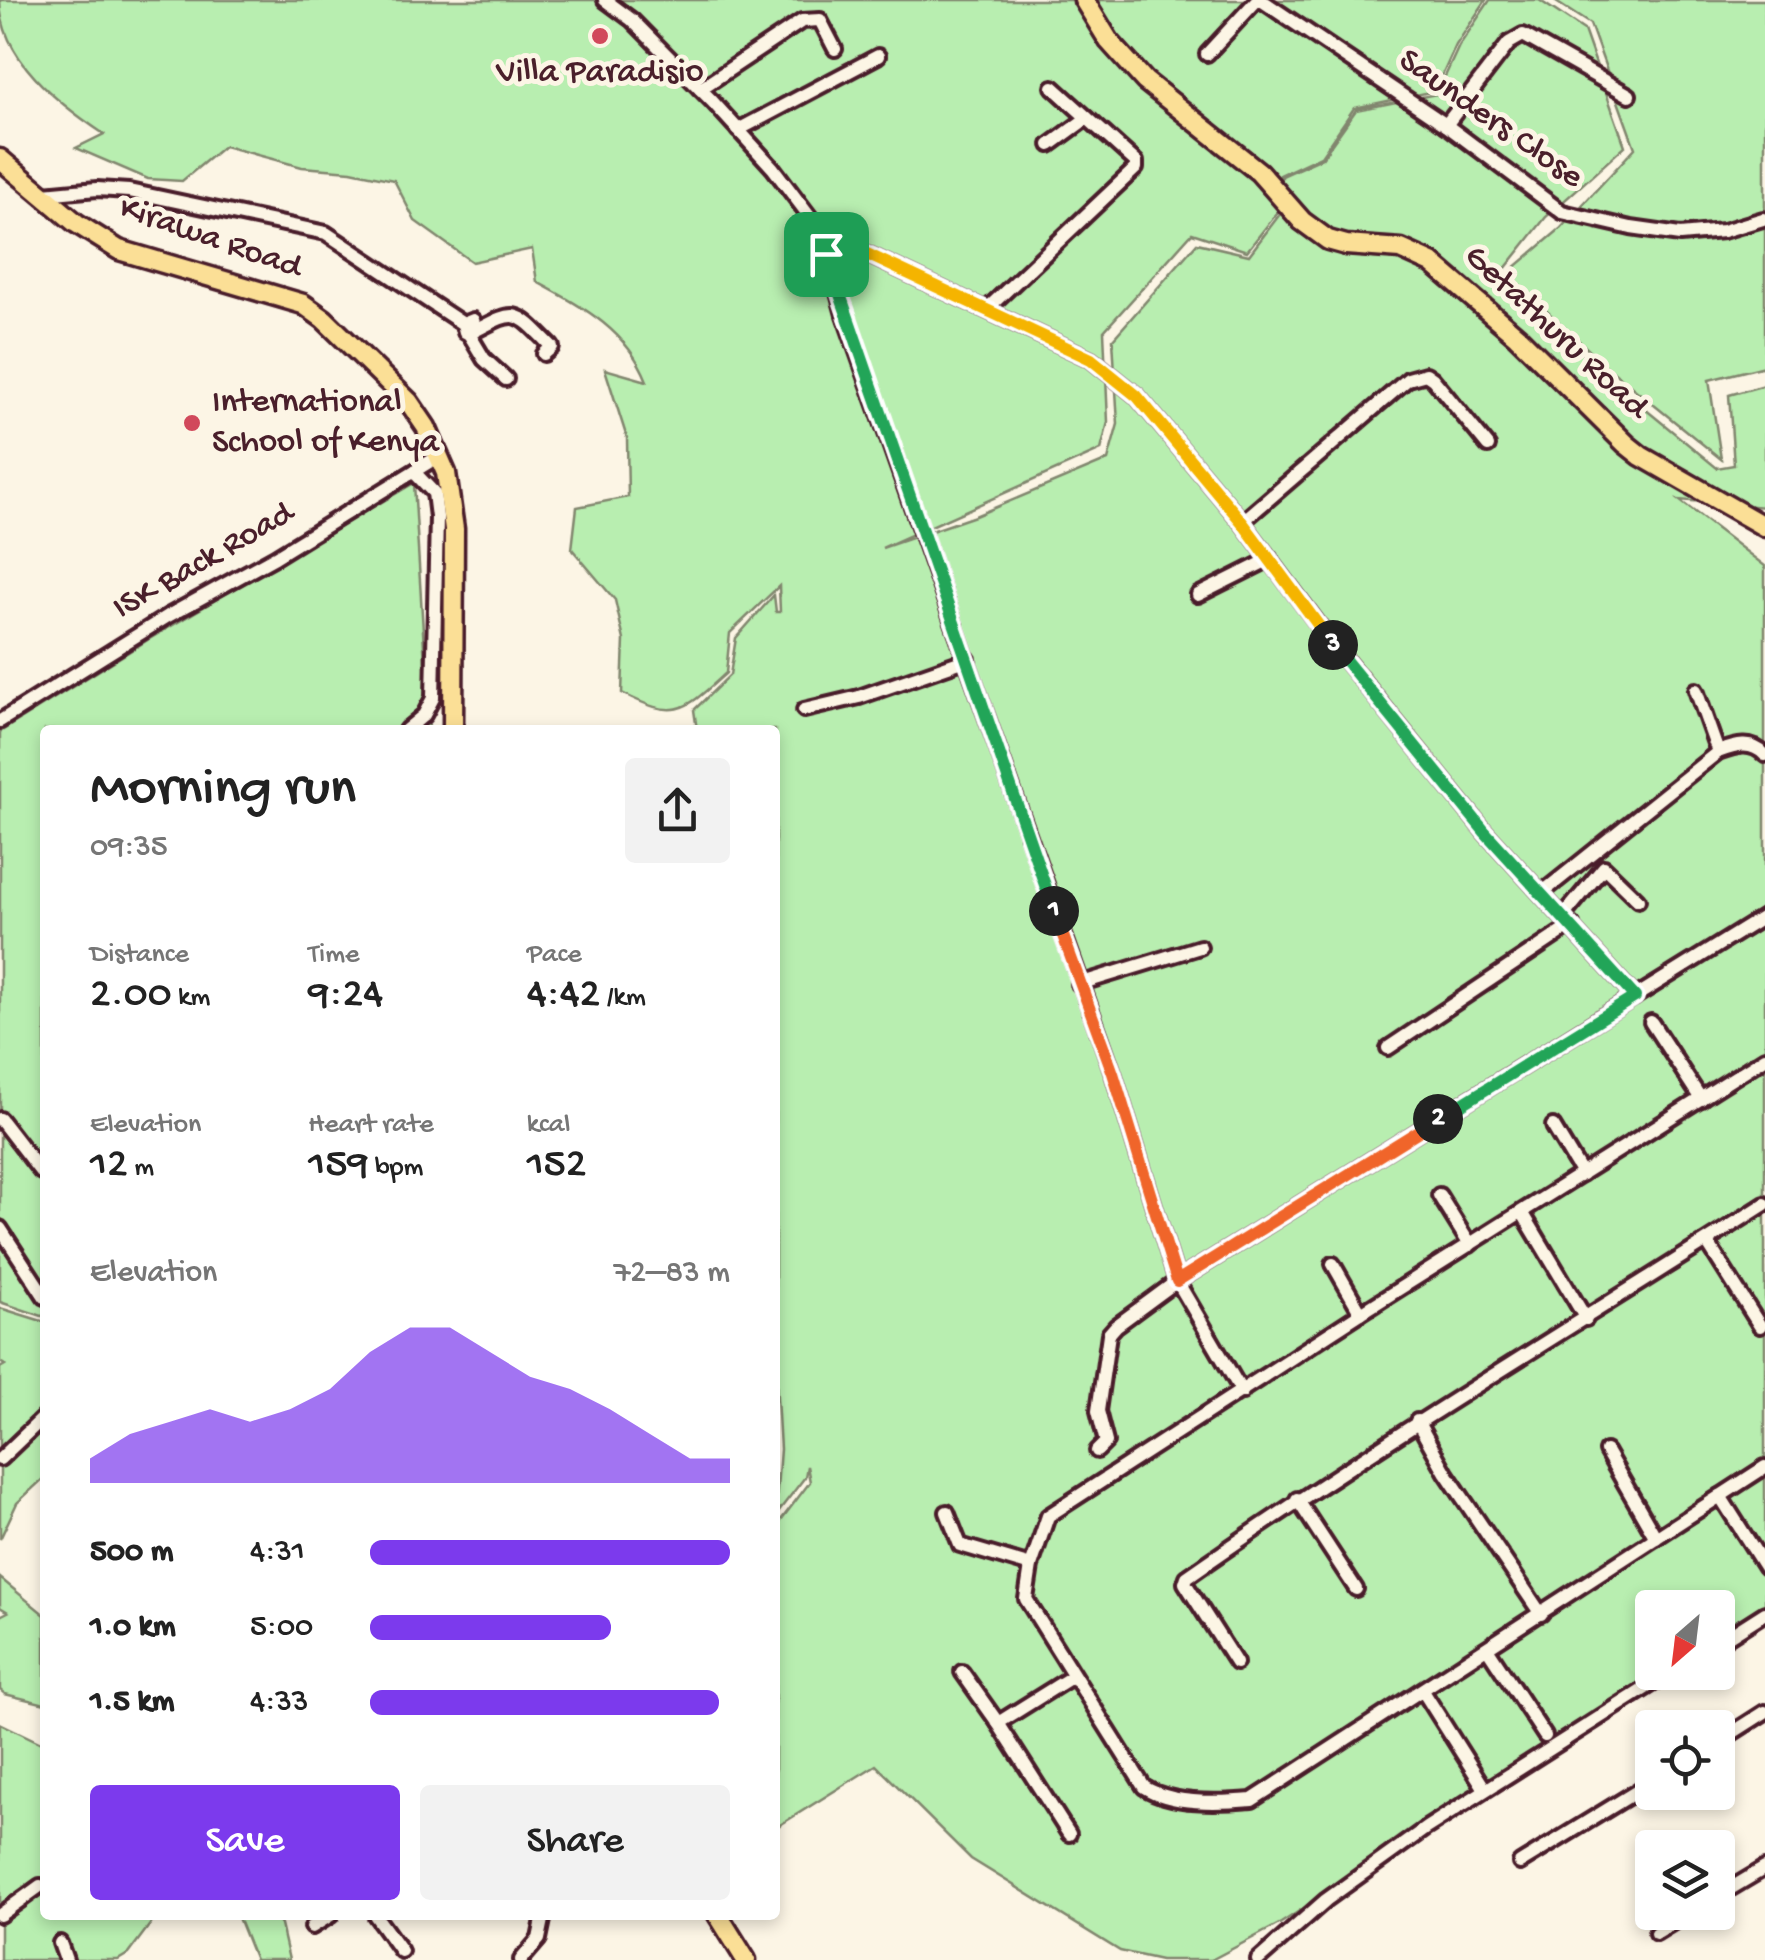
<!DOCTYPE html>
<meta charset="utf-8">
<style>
:root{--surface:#fff;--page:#f2f2f2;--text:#222;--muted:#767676;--accent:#7c3aed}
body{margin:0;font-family:"Gochi Hand",sans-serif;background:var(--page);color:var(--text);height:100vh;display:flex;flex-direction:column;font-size:38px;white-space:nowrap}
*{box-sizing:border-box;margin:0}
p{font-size:32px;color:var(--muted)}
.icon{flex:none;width:55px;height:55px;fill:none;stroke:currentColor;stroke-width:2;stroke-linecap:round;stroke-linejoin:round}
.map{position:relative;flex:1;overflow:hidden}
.side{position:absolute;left:40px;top:725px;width:740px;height:1195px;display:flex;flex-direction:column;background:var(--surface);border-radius:10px;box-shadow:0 5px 15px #0003}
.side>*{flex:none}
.needle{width:65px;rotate:208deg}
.tools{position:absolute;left:1635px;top:1590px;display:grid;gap:20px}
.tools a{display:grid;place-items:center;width:100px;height:100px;border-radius:10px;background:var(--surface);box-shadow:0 5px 15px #0003;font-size:50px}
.pin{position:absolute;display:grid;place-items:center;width:85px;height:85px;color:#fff;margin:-42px;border-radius:20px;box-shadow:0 5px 15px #0006}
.km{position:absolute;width:50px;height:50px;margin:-25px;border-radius:50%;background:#222;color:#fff;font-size:28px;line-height:50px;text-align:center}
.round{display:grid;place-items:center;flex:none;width:105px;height:105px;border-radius:10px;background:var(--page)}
.overview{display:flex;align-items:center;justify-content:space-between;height:170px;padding:0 50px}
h1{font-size:55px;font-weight:600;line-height:75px}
.stats{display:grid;grid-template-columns:repeat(3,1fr);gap:15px;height:170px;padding:10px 50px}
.stats div{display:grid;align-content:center}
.stats b{font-size:42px;font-weight:600}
.stats small{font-size:28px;font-weight:400}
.stats p{font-size:28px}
.chart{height:280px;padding:20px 50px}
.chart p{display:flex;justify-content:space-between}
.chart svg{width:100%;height:180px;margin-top:10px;fill:var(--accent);opacity:.7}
.button{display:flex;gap:20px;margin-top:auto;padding:20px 50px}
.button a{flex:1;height:115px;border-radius:10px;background:var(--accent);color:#fff;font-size:40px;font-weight:600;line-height:115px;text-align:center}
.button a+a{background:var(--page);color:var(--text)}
ul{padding:0 50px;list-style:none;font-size:32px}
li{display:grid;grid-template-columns:160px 120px 1fr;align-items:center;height:75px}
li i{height:25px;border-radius:12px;background:var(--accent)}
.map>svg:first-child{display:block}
.green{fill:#b8eeb0;stroke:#81866e;stroke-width:2.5}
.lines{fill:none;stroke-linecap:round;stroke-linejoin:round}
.minor-casing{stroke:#4a1f2b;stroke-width:20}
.major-casing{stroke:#4a1f2b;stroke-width:25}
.minor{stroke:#fcf5e5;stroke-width:12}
.major{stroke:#fbdf96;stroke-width:18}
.split-1-casing{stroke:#fff;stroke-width:20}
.split-2-casing{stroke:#fff;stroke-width:20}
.split-3-casing{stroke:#fff;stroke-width:20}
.split-4-casing{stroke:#fff;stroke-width:20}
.split-1{stroke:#22a559;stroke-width:12}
.split-2{stroke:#f0652b;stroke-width:12}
.split-3{stroke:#22a559;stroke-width:12}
.split-4{stroke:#f5b400;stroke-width:12}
.poi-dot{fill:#d1495b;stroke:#fcf5e5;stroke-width:4}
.labels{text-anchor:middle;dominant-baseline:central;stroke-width:10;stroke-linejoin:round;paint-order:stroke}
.poi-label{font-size:35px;fill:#4a1f2b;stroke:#fcf5e5}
.street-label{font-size:35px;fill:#4a1f2b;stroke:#fcf5e5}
</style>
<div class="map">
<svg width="1765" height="1960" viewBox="0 0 1765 1960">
<rect width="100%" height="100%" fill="#fcf5e5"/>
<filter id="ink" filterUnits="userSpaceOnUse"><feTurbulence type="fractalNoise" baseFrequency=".01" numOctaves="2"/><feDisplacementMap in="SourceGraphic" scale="20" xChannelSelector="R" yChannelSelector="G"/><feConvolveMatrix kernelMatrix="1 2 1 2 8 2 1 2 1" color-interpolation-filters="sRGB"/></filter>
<g filter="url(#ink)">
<!-- green -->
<g class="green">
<path d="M0,0h1486l-30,45 -21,46 -81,17 -33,48 -41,19 -3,38 -30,38 -55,-18 -88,98 4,91 -7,28 -219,98 93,-32 133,-56 10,-36 -5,-85 84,-96 52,12 31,-41 2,-38 40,-18 34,-48 81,-16 22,-48 31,-46h49l45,30 41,116 -79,71 -45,57 99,98 117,96 17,-3 -5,-70 36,-10v122l-86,-7 86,66v1039l-47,31v-28h-66v64l9,1 -380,250 -70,37h-50l-41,-9 -149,-92 -95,-94 -101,63v-300l35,-46 -3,-16 -2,11 -30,39 5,-67 -5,-87v-632h-78l-3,-20 36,-35 6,-37 38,-43 2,17h4l-1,-26 -49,47 -4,40c-43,39 -49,48 -104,20l2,-53 -9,-40 -43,-51 5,-42 51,-10 -1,-59 -22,-69 42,12c-20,-51 -64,-74 -110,-99l-5,-33 -60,13 -57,-41 -21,-41 -43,-9 -49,-4 -78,-21 -42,35 -34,-2 -72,-31 28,-14c-45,-30 -104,-75 -104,-134z"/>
<polygon points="1553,0 1765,0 1765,366 1709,380 1721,459 1607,367 1507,274 1560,229 1635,148 1590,24"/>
<polygon points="414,483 429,730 45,730 45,1317 0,1302 0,732 146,641"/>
<polygon points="0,1308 45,1322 45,1477 17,1503 0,1539 0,1368 5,1365 0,1362"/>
<polygon points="0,1578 45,1615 45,1704 5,1694 0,1690 0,1616 8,1612 0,1607"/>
<polygon points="0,1723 45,1745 45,1915 157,1915 128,1954 118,1960 0,1960"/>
<polygon points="237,1915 274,1915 281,1925 289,1960 255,1960"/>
</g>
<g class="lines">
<defs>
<g id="minor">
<polyline points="605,0 632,20 712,101 773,168 822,233 1091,359 1137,396 1242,522 1335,647 1485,832 1635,997"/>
<polyline points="1261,0 1446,125 1562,212 1631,228 1680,235 1723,231 1763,219"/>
<polyline points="1207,54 1257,0"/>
<polyline points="700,89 802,21 820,20 835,49"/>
<polyline points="1446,125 1509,43 1523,35 1629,95"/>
<polyline points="738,130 878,56"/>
<polyline points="1050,145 1087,118"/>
<polyline points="44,194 97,189 129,191 326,233 463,324"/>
<polyline points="822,233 844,315 1113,1073 1177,1281 1242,1392"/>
<polyline points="988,308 1136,168 1136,162 1053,87"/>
<path d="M476,330l-3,-10 -10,4 2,8 4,2c48,-25 44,-27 83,13l-8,7"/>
<polyline points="469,334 484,359 506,379"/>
<polyline points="1242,522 1408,379 1426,374 1433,379 1488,446"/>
<polyline points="1198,595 1270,559"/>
<polyline points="1696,690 1718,752"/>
<polyline points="804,710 859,697 968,659"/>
<polyline points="0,721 168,616 275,557 439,456"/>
<polyline points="406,730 424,715 433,698 437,517 434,493 414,472"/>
<path d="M1543,892l175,-140c17,-6 33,-12 47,3"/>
<polyline points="1564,915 1604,867 1638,900"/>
<polyline points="1079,984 1200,947"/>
<polyline points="1651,1022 1701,1099"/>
<polyline points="1388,1048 1572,925"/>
<path d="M1765,1058l-404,255 -313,203 -17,50 -5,33 118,188c28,18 75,16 108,13l513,-333"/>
<polyline points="0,1119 41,1172 45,1170"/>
<polyline points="1553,1126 1582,1174"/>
<polyline points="1439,1195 1470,1245"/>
<polyline points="1522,1212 1586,1319"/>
<polyline points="0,1228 45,1297"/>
<polyline points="1707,1242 1760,1326"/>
<polyline points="1333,1264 1361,1313"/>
<polyline points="1417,1421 1446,1473 1541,1614"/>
<polyline points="1097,1451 1106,1442 1098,1411 1109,1334 1116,1326 1177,1281 1765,916"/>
<polyline points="1606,1451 1656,1538"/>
<polyline points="0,1459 45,1416"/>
<polyline points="1720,1496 1765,1567"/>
<polyline points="1297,1499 1356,1589"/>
<polyline points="947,1512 960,1545 1031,1566"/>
<polyline points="1718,1643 1765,1613"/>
<polyline points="1487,1648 1545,1736"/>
<path d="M1236,1663l-51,-80 2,-6c188,-132 384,-249 578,-373"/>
<polyline points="962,1672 998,1723"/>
<polyline points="1423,1691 1483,1786"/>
<polyline points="1718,1742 1765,1712"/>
<polyline points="1069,1834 998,1723 1073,1676"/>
<polyline points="1520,1863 1652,1782"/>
<polyline points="1718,1896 1765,1868"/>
<polyline points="0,1915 40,1886"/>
<polyline points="375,1915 401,1951"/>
<polyline points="312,1927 331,1915"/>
<polyline points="1656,1933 1690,1912"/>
<polyline points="60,1943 66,1960"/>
<polyline points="521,1960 539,1939 544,1915"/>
<polyline points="1258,1960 1326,1900 1426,1828 1671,1672"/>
</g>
<g id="major">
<polyline points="1084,0 1109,41 1145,81 1259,172 1302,221 1328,240 1346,245 1401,249 1432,263 1517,336 1626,444 1641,456 1765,527"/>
<polyline points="0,159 76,223 119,250 303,304 324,319 409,402 426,427 446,473 454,529 453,730"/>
<polyline points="718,1915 746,1960"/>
</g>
</defs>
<!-- minor casing -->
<use href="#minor" class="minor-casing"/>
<!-- major casing -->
<use href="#major" class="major-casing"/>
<!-- minor -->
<use href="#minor" class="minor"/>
<!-- major -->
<use href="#major" class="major"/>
</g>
</g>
<g class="lines" filter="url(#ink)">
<defs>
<polyline id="split-1" points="826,254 1054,911"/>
<polyline id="split-2" points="1054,911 1113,1073 1177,1281 1438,1119"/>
<polyline id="split-3" points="1333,645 1485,832 1635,997 1438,1119"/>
<polyline id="split-4" points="826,254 822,233 1091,359 1137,396 1242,522 1333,645"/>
</defs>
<!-- split-1 casing -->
<use href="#split-1" class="split-1-casing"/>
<!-- split-2 casing -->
<use href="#split-2" class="split-2-casing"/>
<!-- split-3 casing -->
<use href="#split-3" class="split-3-casing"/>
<!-- split-4 casing -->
<use href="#split-4" class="split-4-casing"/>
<!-- split-1 -->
<use href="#split-1" class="split-1"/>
<!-- split-2 -->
<use href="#split-2" class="split-2"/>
<!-- split-3 -->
<use href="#split-3" class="split-3"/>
<!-- split-4 -->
<use href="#split-4" class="split-4"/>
</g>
<!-- markers -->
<g class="poi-dot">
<circle cx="600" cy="36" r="10"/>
<circle cx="192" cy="423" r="10"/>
</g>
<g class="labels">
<!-- poi labels -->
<g class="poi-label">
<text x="600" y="73">Villa Paradisio</text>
<text x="212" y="403" text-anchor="start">International<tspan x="212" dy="40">School of Kenya</tspan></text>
</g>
<!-- street labels -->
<g class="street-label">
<text transform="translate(1490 120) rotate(35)">Saunders Close</text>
<text transform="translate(210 239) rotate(19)">Kirawa Road</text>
<text transform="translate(1555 333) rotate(43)">Getathuru Road</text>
<text transform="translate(204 562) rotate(-30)">ISK Back Road</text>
</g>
</g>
</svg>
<div class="tools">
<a><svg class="needle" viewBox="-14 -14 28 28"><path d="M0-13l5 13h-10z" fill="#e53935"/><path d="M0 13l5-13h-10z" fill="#767676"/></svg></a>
<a><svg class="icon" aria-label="locate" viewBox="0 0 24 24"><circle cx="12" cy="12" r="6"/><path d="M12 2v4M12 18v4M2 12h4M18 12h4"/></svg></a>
<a><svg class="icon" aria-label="layers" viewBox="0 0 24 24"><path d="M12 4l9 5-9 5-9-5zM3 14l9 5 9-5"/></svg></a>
</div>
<div class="pin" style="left:826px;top:254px;background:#1e9e55"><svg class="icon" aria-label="arrive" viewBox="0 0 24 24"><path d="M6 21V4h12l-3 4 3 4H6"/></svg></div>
<b class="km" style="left:1054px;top:911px">1</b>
<b class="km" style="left:1438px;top:1119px">2</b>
<b class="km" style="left:1333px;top:645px">3</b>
<section class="side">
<div class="overview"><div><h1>Morning run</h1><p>09:35</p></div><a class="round"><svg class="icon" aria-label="share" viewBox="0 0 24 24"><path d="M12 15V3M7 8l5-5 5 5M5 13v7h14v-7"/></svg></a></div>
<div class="stats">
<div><p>Distance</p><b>2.00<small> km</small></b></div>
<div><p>Time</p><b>9:24</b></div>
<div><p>Pace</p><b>4:42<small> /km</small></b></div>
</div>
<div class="stats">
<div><p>Elevation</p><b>12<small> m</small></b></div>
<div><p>Heart rate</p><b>159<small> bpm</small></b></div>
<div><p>kcal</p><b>152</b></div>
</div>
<div class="chart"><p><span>Elevation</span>72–83 m</p>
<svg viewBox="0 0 160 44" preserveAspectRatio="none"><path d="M0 44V38L10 32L20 29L30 26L40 29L50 26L60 21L70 12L80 6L90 6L100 12L110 18L120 21L130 26L140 32L150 38L160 38V44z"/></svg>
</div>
<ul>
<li><b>500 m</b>4:31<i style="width:100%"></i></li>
<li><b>1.0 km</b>5:00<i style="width:67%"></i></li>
<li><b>1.5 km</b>4:33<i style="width:97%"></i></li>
</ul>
<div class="button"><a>Save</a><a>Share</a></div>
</section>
</div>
